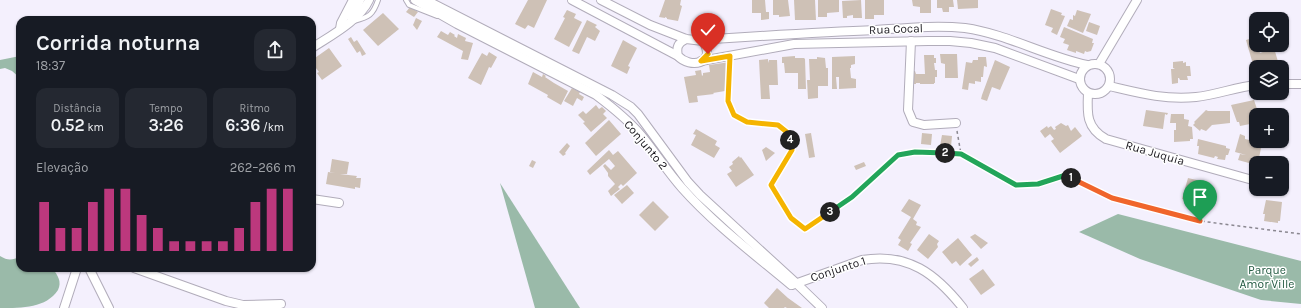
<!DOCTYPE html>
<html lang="pt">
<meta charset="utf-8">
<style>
:root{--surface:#171b24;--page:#242831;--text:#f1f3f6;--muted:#9ea1a6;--accent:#bc387d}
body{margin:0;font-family:Karla,sans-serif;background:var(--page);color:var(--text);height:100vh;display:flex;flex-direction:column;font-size:15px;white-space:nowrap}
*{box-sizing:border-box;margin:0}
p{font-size:13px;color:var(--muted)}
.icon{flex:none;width:22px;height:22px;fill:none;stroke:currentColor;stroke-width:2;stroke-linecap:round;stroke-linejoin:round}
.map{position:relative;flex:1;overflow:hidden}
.details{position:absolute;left:16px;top:16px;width:300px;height:256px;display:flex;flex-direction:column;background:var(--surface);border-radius:12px;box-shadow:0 1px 3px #0004}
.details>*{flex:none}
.buttons{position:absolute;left:1249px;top:12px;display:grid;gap:8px}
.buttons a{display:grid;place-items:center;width:40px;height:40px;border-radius:8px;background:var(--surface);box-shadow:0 1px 3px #0004;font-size:20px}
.pin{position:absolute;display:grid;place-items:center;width:34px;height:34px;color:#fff;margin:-41px -17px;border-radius:50% 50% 50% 0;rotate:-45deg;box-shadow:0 0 4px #0007}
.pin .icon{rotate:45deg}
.km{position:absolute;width:20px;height:20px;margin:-10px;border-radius:50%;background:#222;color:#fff;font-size:11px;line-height:20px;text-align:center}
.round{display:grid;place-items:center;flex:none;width:42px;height:42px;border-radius:12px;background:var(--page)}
.head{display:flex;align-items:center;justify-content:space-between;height:68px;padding:0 20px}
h1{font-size:22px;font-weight:600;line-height:30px}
.metrics{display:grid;grid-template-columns:repeat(3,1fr);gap:6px;height:68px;padding:4px 20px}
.metrics div{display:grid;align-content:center;border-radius:10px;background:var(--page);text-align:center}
.metrics b{font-size:17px;font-weight:600}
.metrics small{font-size:11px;font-weight:400}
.metrics p{font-size:11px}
.chart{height:112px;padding:8px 20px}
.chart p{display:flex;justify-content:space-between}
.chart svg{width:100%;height:72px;margin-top:4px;stroke:var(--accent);stroke-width:6}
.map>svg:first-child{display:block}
.forest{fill:#9abaa9}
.building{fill:#cec1b6}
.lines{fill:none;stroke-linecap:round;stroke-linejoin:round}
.lane-casing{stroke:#b1acba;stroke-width:6}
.street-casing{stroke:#b1acba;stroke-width:10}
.path{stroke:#8a8790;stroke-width:1.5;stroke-dasharray:3 3;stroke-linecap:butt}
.lane{stroke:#fff;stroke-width:4}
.street{stroke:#fff;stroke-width:8}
.split-1-casing{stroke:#fff;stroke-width:8}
.split-2-casing{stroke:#fff;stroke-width:8}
.split-3-casing{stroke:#fff;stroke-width:8}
.split-4-casing{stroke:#fff;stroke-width:8}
.split-5-casing{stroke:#fff;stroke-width:8}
.split-1{stroke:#f0652b;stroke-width:5}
.split-2{stroke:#22a559;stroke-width:5}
.split-3{stroke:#22a559;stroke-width:5}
.split-4{stroke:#f5b400;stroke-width:5}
.split-5{stroke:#f5b400;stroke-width:5}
.labels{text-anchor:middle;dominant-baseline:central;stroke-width:3;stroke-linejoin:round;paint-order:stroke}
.street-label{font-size:12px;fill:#1b191f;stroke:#fff}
.park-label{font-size:12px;fill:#245b43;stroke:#fff}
</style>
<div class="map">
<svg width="1301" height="308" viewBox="0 0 1301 308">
<rect width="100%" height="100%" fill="#f4f0fd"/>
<!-- forest -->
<g class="forest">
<polygon points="20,56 20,78 12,71 5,68 0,69 0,60"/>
<polygon points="500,183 580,308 535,308"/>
<polygon points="1118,214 1301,261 1301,304 1261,300 1140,259 1079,232"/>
<path d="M0,256c8,5 12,4 20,1v11h32c6,7 10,14 6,22 -12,18 -35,18 -58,18z"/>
</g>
<!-- building -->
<g class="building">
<polygon points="528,0 547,0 534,28 528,25 525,29 515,24"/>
<polygon points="665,0 681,0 680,5 682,6 678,21 667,19 667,18 665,17 665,18 659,17"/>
<polygon points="752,0 765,0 766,12 769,12 769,19 761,20 761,13 752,13"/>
<polygon points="773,0 788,0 790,16 779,17 779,15 773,15"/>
<polygon points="794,0 815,0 816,20 795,20"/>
<polygon points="818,0 839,0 839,12 827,13 827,17 818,17"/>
<polygon points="861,0 862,18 853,18 853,15 847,16 847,18 843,18 842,1"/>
<polygon points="865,0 884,0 884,15 874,15 874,19 865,19"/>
<polygon points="912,0 931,0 931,13 920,13 920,7 913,6"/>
<polygon points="937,0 953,0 954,7 949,7 949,12 943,12 942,8 937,8"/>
<polygon points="957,0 978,0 978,8 958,9"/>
<polygon points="410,7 418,12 414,17 406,12"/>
<polygon points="1051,9 1062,13 1061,15 1065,16 1057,35 1051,32 1053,28 1045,25"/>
<polygon points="567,10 576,14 574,18 582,22 569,47 554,39 565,18 563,17"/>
<polygon points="1077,10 1091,14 1083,33 1067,26 1070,19 1073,20 1073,15 1075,16"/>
<polygon points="383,13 399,29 378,46 363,30"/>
<polygon points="416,18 422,21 417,30 413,25"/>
<polygon points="587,20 597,25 595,27 600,31 595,41 587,37 579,54 572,51"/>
<polygon points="1089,22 1100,26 1097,35 1086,31"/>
<polygon points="1064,27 1093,39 1092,43 1094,43 1091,51 1087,52 1085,51 1084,54 1076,51 1076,53 1067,50 1069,45 1063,43 1065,39 1060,37"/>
<polygon points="441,31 448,35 450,32 455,35 454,36 457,38 458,34 466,38 465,41 473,43 468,60 461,59 463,51 437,37"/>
<polygon points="351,37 354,42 357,40 366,54 362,56 360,51 357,53 348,39"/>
<polygon points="1255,37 1256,45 1257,45 1260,53 1274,48 1279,65 1270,67 1269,63 1254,68 1246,40"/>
<polygon points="623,40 637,48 628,66 630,67 627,74 611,66"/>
<polygon points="329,48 342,66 322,80 317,73 319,72 312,63 312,60"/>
<polygon points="489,52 497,57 491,68 489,67 481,85 468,78 482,53 487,56"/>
<polygon points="940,54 957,54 958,78 945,78 945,64 941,63"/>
<polygon points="924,55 934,55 934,58 936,58 936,63 934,63 935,70 937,70 937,77 935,77 935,83 934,83 934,84 920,84 920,83 916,83 916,84 913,84 913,71 915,71 916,74 925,74"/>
<polygon points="795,56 795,58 804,58 805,59 806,89 798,89 798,73 785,73 784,63 782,63 782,57"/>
<polygon points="855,56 855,64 851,65 851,68 850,68 851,78 856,79 856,88 839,89 839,77 836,77 837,89 832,89 832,57"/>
<polygon points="817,57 825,58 826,68 828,68 828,86 818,86 818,98 808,99 807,80 810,80 809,59 817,59"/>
<polygon points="978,57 986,57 987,67 984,66 983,77 981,77 981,82 975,81 975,84 969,83 968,90 962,89 966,62 972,63 973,60 978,60"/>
<polygon points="768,59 768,63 769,60 777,60 778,85 769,85 770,99 761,99 759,60"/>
<polygon points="995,60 1010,67 1000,90 992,87 987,101 981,99 982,95"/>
<polygon points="1183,61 1183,63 1186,62 1186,66 1190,66 1191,76 1187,76 1188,80 1180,80 1179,78 1178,78 1178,83 1172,84 1171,69 1175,69 1173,68 1173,62"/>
<polygon points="730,62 731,90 713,93 714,94 697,96 698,102 689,103 684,77 696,75 695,71 701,70 702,76 703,75 703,73 710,72 709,65"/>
<polygon points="533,72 542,77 543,74 546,76 545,77 554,83 568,91 561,105 547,97 548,95 528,84"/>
<polygon points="572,88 580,92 579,94 584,97 582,101 577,98 573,106 564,101"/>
<polygon points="1254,100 1259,115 1256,115 1256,118 1249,120 1250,124 1240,126 1239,122 1237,122 1231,105"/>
<polygon points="596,105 599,109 602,107 606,111 603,114 607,118 591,132 583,123 585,122 578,115 583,111 586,114"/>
<polygon points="1146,110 1168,113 1167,115 1165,114 1163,129 1143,126"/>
<polygon points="1206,110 1208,111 1230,111 1230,123 1212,125 1206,131 1201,129 1200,131 1193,125 1195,123 1194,122"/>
<polygon points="1171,114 1184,114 1184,119 1189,120 1188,126 1192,127 1193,139 1190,139 1190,141 1174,142 1174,130 1176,130 1176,123 1170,123"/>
<polygon points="609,120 621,134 596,156 585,143"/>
<polygon points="1061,123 1066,126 1068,125 1071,131 1075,127 1082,136 1060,153 1051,141 1054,139 1050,134 1045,138 1040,131 1047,126 1048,128 1051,126 1054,130 1056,129 1055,127"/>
<polygon points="696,129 717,141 715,145 720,148 714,158 691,145 696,135 693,134"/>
<polygon points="811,133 815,157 809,158 805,134"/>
<polygon points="922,133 932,134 931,145 921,144"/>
<polygon points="1240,134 1245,136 1245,139 1262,143 1258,163 1256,163 1256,165 1238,160 1240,154 1246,155 1235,152"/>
<polygon points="942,135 952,136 951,147 940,146"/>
<polygon points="1198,139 1226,146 1226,148 1230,149 1228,155 1226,155 1225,160 1217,159 1218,157 1215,156 1214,158 1198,154 1199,146 1197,146"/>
<polygon points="567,143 570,146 565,153 566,154 563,156 559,152"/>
<polygon points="766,147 775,153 766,161 762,150"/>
<polygon points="609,150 613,155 618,151 637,173 623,186 621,184 618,187 620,189 611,196 608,191 615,184 608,176 608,173 603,166 605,164 611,170 615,166 609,159 590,175 587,171"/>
<polygon points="739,156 740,158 741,157 754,175 736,187 727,174 732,171 729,167 733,164 732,162"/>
<polygon points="332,159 349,162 347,174 340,174 357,176 356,178 361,178 360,188 355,187 355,189 326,184 328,172 335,173 330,172"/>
<polygon points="532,160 536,162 533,168 529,166"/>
<polygon points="864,162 866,166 856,170 854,166"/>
<polygon points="1188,178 1205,182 1204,189 1199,188 1198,201 1196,201 1195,202 1182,199"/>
<polygon points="627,185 634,193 622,204 614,195"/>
<polygon points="909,199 921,205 913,219 917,222 916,225 921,227 910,243 912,244 908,251 898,245 901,240 898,238 911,217 901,211"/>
<polygon points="1266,200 1282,202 1280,221 1278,221 1278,223 1264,221 1265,214 1263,214"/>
<polygon points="653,201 669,217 655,231 639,215"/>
<polygon points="929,234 939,241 937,244 938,247 928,259 917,250"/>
<polygon points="975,234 988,243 981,249 970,237"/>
<polygon points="958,238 972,255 960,266 956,261 952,264 942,252"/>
<polygon points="977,257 979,260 971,267 968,264"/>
<polygon points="983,269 995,285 981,295 969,279"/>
<polygon points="777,288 788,298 802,308 787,308 785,307 784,308 769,308 764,303"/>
</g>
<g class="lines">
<defs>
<g id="lane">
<polyline points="406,0 409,5 437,16"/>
<path d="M354,21c15,-4 19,-6 24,-21"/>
</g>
<g id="street">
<path d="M415,0l42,24 139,71c16,12 32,25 45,40 14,17 26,36 41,53 32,36 72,66 109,97"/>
<polyline points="426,0 612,95 631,107 638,114 688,182 700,195 796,283 822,308"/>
<polyline points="572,0 678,56"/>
<path d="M601,0l49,25 36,14 17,2c14,23 -13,28 -25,15 -2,-9 0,-13 8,-17"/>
<polyline points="350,16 357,7 360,0"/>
<polyline points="340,29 341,23 353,0"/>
<path d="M700,40c59,-4 118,-8 176,-10 30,-2 60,-5 89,-2 42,6 80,28 122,37"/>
<polyline points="911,41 908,110 913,122 924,125 956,123"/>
<path d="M312,48c18,-12 48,-28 57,-48"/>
<polyline points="701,61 794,44 928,41 950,41 971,43 995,48 1079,79"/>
<circle cx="1095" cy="79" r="15"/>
<polyline points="1099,64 1137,0"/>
<polyline points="1282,84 1301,84"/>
<path d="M1109,86c30,7 55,14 87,11 20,-2 40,-10 60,-12"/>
<path d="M1088,93c-1,20 -2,35 18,46l150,42"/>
<polyline points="312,199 339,203"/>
<polyline points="89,268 109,308"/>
<polyline points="134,268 226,301 243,305 281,304"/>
<path d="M792,285l70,-25c46,-8 74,14 101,48"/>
<polyline points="64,308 77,268"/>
</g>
</defs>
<!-- lane casing -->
<use href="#lane" class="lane-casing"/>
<!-- street casing -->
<use href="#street" class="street-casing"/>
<!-- path -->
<g class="path">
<polyline points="730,64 728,101 734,115 747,122 778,125 788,133 792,150 771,185 791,218 805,229 852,197 898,155 915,152 961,154"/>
<polyline points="957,131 961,154 1016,185 1039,184 1066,175 1112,198 1200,221 1301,234"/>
</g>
<!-- lane -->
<use href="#lane" class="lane"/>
<!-- street -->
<use href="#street" class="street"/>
</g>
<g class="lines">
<defs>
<polyline id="split-1" points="1071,178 1112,198 1200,221"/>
<polyline id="split-2" points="945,153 961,154 1016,185 1038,184 1066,175 1071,178"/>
<polyline id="split-3" points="830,212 852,197 898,155 915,152 945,153"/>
<polyline id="split-4" points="790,140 792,150 771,185 791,218 805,229 830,212"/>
<polyline id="split-5" points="708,54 701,61 730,56 728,101 734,115 747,122 778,125 788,133 790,140"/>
</defs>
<!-- split-1 casing -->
<use href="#split-1" class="split-1-casing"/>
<!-- split-2 casing -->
<use href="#split-2" class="split-2-casing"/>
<!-- split-3 casing -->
<use href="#split-3" class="split-3-casing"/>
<!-- split-4 casing -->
<use href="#split-4" class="split-4-casing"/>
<!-- split-5 casing -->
<use href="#split-5" class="split-5-casing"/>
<!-- split-1 -->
<use href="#split-1" class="split-1"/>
<!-- split-2 -->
<use href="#split-2" class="split-2"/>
<!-- split-3 -->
<use href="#split-3" class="split-3"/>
<!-- split-4 -->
<use href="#split-4" class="split-4"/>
<!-- split-5 -->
<use href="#split-5" class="split-5"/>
</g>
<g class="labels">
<!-- street labels -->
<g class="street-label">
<text transform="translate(896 29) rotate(-2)">Rua Cocal</text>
<text transform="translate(646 145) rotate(50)">Conjunto 2</text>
<text transform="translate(1155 153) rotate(16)">Rua Juquia</text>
<text transform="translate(838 269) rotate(-18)">Conjunto 1</text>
</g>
<!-- park labels -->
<g class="park-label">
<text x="1267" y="270">Parque<tspan x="1267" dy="14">Amor Ville</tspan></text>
</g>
</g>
</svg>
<div class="buttons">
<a><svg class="icon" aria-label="locate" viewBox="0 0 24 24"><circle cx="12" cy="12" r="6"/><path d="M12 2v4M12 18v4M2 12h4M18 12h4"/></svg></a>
<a><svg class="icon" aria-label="layers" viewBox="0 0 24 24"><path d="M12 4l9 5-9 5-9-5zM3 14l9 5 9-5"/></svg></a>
<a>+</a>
<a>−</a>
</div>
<div class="pin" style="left:1200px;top:221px;background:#1e9e55"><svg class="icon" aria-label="arrive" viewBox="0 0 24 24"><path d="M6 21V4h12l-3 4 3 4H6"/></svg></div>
<div class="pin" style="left:708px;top:54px;background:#d93025"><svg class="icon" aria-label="check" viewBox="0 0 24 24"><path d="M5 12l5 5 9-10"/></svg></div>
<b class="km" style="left:1071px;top:178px">1</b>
<b class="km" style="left:945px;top:153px">2</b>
<b class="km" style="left:830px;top:212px">3</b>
<b class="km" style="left:790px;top:140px">4</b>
<section class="details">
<div class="head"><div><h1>Corrida noturna</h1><p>18:37</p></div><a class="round"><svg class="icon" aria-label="share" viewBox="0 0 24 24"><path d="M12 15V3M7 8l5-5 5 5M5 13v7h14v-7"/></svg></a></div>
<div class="metrics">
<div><p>Distância</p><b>0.52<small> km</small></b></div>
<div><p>Tempo</p><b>3:26</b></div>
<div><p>Ritmo</p><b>6:36<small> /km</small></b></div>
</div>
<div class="chart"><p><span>Elevação</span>262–266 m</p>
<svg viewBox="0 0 160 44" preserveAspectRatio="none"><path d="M5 44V14M15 44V30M25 44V30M35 44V14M45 44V6M55 44V6M65 44V22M75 44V30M85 44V38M95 44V38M105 44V38M115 44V38M125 44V30M135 44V14M145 44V6M155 44V6"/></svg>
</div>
</section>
</div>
